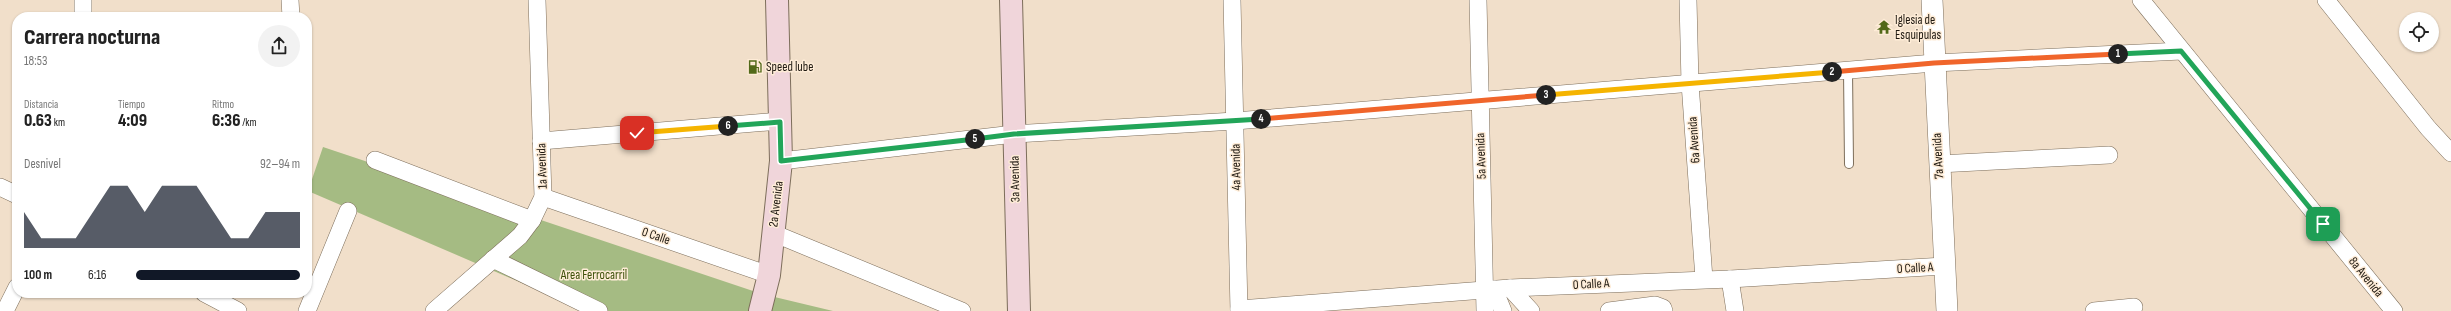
<!DOCTYPE html>
<html lang="es">
<meta charset="utf-8">
<style>
:root{--surface:#fff;--page:#f2f2f2;--text:#222;--muted:#767676;--accent:#111827}
body{margin:0;font-family:"Sofia Sans Condensed",sans-serif;background:var(--page);color:var(--text);height:100vh;display:flex;flex-direction:column;font-size:15px;white-space:nowrap}
*{box-sizing:border-box;margin:0}
p{font-size:13px;color:var(--muted)}
.icon{flex:none;width:22px;height:22px;fill:none;stroke:currentColor;stroke-width:2;stroke-linecap:round;stroke-linejoin:round}
.map{position:relative;flex:1;overflow:hidden}
.sheet{position:absolute;left:12px;top:12px;width:300px;height:286px;display:flex;flex-direction:column;background:var(--surface);border-radius:16px;box-shadow:0 1px 3px #0004}
.sheet>*{flex:none}
.fabs{position:absolute;left:2399px;top:12px;display:grid;gap:8px}
.fabs a{display:grid;place-items:center;width:40px;height:40px;border-radius:50%;background:var(--surface);box-shadow:0 1px 3px #0004;font-size:20px}
.pin{position:absolute;display:grid;place-items:center;width:34px;height:34px;color:#fff;margin:-17px;border-radius:8px;box-shadow:0 2px 6px #0006}
.km{position:absolute;width:20px;height:20px;margin:-10px;border-radius:50%;background:#222;color:#fff;font-size:11px;line-height:20px;text-align:center}
.round{display:grid;place-items:center;flex:none;width:42px;height:42px;border-radius:21px;background:var(--page)}
.head{display:flex;align-items:center;justify-content:space-between;height:68px;padding:0 12px}
h1{font-size:22px;font-weight:800;line-height:30px}
.stats{display:grid;grid-template-columns:repeat(3,1fr);gap:6px;height:68px;padding:4px 12px}
.stats div{display:grid;align-content:center}
.stats b{font-size:17px;font-weight:800}
.stats small{font-size:11px;font-weight:400}
.stats p{font-size:11px}
.chart{height:112px;padding:8px 12px}
.chart p{display:flex;justify-content:space-between}
.chart svg{width:100%;height:72px;margin-top:4px;fill:var(--accent);opacity:.7}
ul{padding:0 12px;list-style:none;font-size:13px}
li{display:grid;grid-template-columns:64px 48px 1fr;align-items:center;height:30px}
li i{height:10px;border-radius:5px;background:var(--accent)}
.map>svg:first-child{display:block}
.green{fill:#a5bb83}
.lines{fill:none;stroke-linecap:round;stroke-linejoin:round}
.service-casing{stroke:#7d6e5b;stroke-width:10}
.minor-casing{stroke:#7d6e5b;stroke-width:18}
.tertiary-casing{stroke:#7d6e5b;stroke-width:22}
.secondary-casing{stroke:#7d6e5b;stroke-width:24}
.service{stroke:#fff;stroke-width:8}
.minor{stroke:#fff;stroke-width:17}
.tertiary{stroke:#fff;stroke-width:21}
.secondary{stroke:#f0d5da;stroke-width:22}
.split-1-casing{stroke:#fff;stroke-width:8}
.split-2-casing{stroke:#fff;stroke-width:8}
.split-3-casing{stroke:#fff;stroke-width:8}
.split-4-casing{stroke:#fff;stroke-width:8}
.split-5-casing{stroke:#fff;stroke-width:8}
.split-6-casing{stroke:#fff;stroke-width:8}
.split-7-casing{stroke:#fff;stroke-width:8}
.split-1{stroke:#22a559;stroke-width:5}
.split-2{stroke:#f0652b;stroke-width:5}
.split-3{stroke:#f5b400;stroke-width:5}
.split-4{stroke:#f0652b;stroke-width:5}
.split-5{stroke:#22a559;stroke-width:5}
.split-6{stroke:#22a559;stroke-width:5}
.split-7{stroke:#f5b400;stroke-width:5}
.labels{text-anchor:middle;dominant-baseline:central;stroke-width:3;stroke-linejoin:round;paint-order:stroke}
.poi-label{font-size:13px;fill:#1e1810;stroke:#feecd7;text-anchor:start}
.street-label{font-size:13px;fill:#1e1810;stroke:#feecd7}
.park-label{font-size:13px;fill:#3c5008;stroke:#feecd7}
</style>
<div class="map">
<svg width="2451" height="311" viewBox="0 0 2451 311">
<rect width="100%" height="100%" fill="#f1dfca"/>
<!-- green -->
<polygon class="green" points="323,147 762,294 833,311 587,311 308,191"/>
<g class="lines">
<defs>
<polyline id="service" points="1848,70 1849,164"/>
<g id="minor">
<polyline points="83,0 83,17"/>
<polyline points="290,0 291,17"/>
<polyline points="1232,0 1239,311"/>
<polyline points="1478,0 1485,311"/>
<polyline points="1688,0 1690,83 1704,279"/>
<polyline points="2141,0 2394,311"/>
<polyline points="2326,0 2428,128 2451,153"/>
<polyline points="541,141 780,121"/>
<polyline points="375,160 532,220"/>
<polyline points="781,161 1014,134 1235,121 1934,63 2181,51"/>
<polyline points="1939,164 2109,155"/>
<polyline points="0,187 17,195"/>
<polyline points="543,197 769,275"/>
<polyline points="773,233 962,311"/>
<polyline points="493,259 599,311"/>
<polyline points="1730,279 1735,311"/>
<polyline points="1510,288 1531,311"/>
<polyline points="1494,289 1503,311"/>
<polyline points="204,293 238,311"/>
<polyline points="1239,309 1510,288 1730,279 1944,266"/>
<polyline points="5,311 17,287"/>
<polyline points="307,311 348,211"/>
<polyline points="434,311 520,236 532,220 543,197 537,0"/>
<polyline points="1609,311 1655,305 1663,308 1664,311"/>
<polyline points="2094,311 2134,307"/>
</g>
<polyline id="tertiary" points="1932,0 1947,311"/>
<g id="secondary">
<polyline points="1011,0 1019,311"/>
<polyline points="760,311 769,275 781,161 777,0"/>
</g>
</defs>
<!-- service casing -->
<use href="#service" class="service-casing"/>
<!-- minor casing -->
<use href="#minor" class="minor-casing"/>
<!-- tertiary casing -->
<use href="#tertiary" class="tertiary-casing"/>
<!-- secondary casing -->
<use href="#secondary" class="secondary-casing"/>
<!-- service -->
<use href="#service" class="service"/>
<!-- minor -->
<use href="#minor" class="minor"/>
<!-- tertiary -->
<use href="#tertiary" class="tertiary"/>
<!-- secondary -->
<use href="#secondary" class="secondary"/>
</g>
<g class="lines">
<defs>
<polyline id="split-1" points="2118,54 2181,51 2323,224"/>
<polyline id="split-2" points="1832,72 1934,63 2118,54"/>
<polyline id="split-3" points="1546,95 1832,72"/>
<polyline id="split-4" points="1261,119 1546,95"/>
<polyline id="split-5" points="975,139 1014,134 1261,119"/>
<polyline id="split-6" points="728,126 780,122 781,161 975,139"/>
<polyline id="split-7" points="637,133 728,126"/>
</defs>
<!-- split-1 casing -->
<use href="#split-1" class="split-1-casing"/>
<!-- split-2 casing -->
<use href="#split-2" class="split-2-casing"/>
<!-- split-3 casing -->
<use href="#split-3" class="split-3-casing"/>
<!-- split-4 casing -->
<use href="#split-4" class="split-4-casing"/>
<!-- split-5 casing -->
<use href="#split-5" class="split-5-casing"/>
<!-- split-6 casing -->
<use href="#split-6" class="split-6-casing"/>
<!-- split-7 casing -->
<use href="#split-7" class="split-7-casing"/>
<!-- split-1 -->
<use href="#split-1" class="split-1"/>
<!-- split-2 -->
<use href="#split-2" class="split-2"/>
<!-- split-3 -->
<use href="#split-3" class="split-3"/>
<!-- split-4 -->
<use href="#split-4" class="split-4"/>
<!-- split-5 -->
<use href="#split-5" class="split-5"/>
<!-- split-6 -->
<use href="#split-6" class="split-6"/>
<!-- split-7 -->
<use href="#split-7" class="split-7"/>
</g>
<!-- icons -->
<defs>
<symbol id="temple-bare" viewBox="-9 -9 18 18"><path d="M0-6L5-2H3V0L6.5 2.5H4V6H1.5V3h-3V6H-4V2.5H-6.5L-3 0V-2H-5Z" fill="#526919" stroke="#feecd7" stroke-width="2.5" paint-order="stroke"/></symbol>
<symbol id="fuel-bare" viewBox="-9 -9 18 18"><path d="M-5.5-6h7V0h2V4h1.3V-2.5L3-4.5l.8-.8L6-3V5H2.5V1h-1V6h-7ZM-4.2-4.7v3.2H.2V-4.7Z" fill="#526919" stroke="#feecd7" stroke-width="2.5" paint-order="stroke"/></symbol>
</defs>
<g fill-rule="evenodd">
<use href="#temple-bare" x="1874" y="17" width="20" height="20"/>
<use href="#fuel-bare" x="745" y="57" width="20" height="20"/>
</g>
<g class="labels">
<!-- poi labels -->
<g class="poi-label">
<text x="1895" y="20">Iglesia de<tspan x="1895" dy="15">Esquipulas</tspan></text>
<text x="766" y="67">Speed lube</text>
</g>
<!-- street labels -->
<g class="street-label">
<text transform="translate(1694 140) rotate(-94)">6a Avenida</text>
<text transform="translate(1481 156) rotate(-92)">5a Avenida</text>
<text transform="translate(1938 156) rotate(-93)">7a Avenida</text>
<text transform="translate(542 166) rotate(-92)">1a Avenida</text>
<text transform="translate(1236 167) rotate(-91)">4a Avenida</text>
<text transform="translate(1015 179) rotate(-91)">3a Avenida</text>
<text transform="translate(776 204) rotate(-83)">2a Avenida</text>
<text transform="translate(656 236) rotate(19)">0 Calle</text>
<text transform="translate(1915 268) rotate(-3)">0 Calle A</text>
<text transform="translate(2366 277) rotate(51)">8a Avenida</text>
<text transform="translate(1591 284) rotate(-3)">0 Calle A</text>
</g>
<!-- park labels -->
<g class="park-label">
<text x="594" y="275">Area Ferrocarril</text>
</g>
</g>
</svg>
<div class="fabs">
<a><svg class="icon" aria-label="locate" viewBox="0 0 24 24"><circle cx="12" cy="12" r="6"/><path d="M12 2v4M12 18v4M2 12h4M18 12h4"/></svg></a>
</div>
<div class="pin" style="left:2323px;top:224px;background:#1e9e55"><svg class="icon" aria-label="arrive" viewBox="0 0 24 24"><path d="M6 21V4h12l-3 4 3 4H6"/></svg></div>
<div class="pin" style="left:637px;top:133px;background:#d93025"><svg class="icon" aria-label="check" viewBox="0 0 24 24"><path d="M5 12l5 5 9-10"/></svg></div>
<b class="km" style="left:2118px;top:54px">1</b>
<b class="km" style="left:1832px;top:72px">2</b>
<b class="km" style="left:1546px;top:95px">3</b>
<b class="km" style="left:1261px;top:119px">4</b>
<b class="km" style="left:975px;top:139px">5</b>
<b class="km" style="left:728px;top:126px">6</b>
<section class="sheet">
<div class="head"><div><h1>Carrera nocturna</h1><p>18:53</p></div><a class="round"><svg class="icon" aria-label="share" viewBox="0 0 24 24"><path d="M12 15V3M7 8l5-5 5 5M5 13v7h14v-7"/></svg></a></div>
<div class="stats">
<div><p>Distancia</p><b>0.63<small> km</small></b></div>
<div><p>Tiempo</p><b>4:09</b></div>
<div><p>Ritmo</p><b>6:36<small> /km</small></b></div>
</div>
<div class="chart"><p><span>Desnivel</span>92–94 m</p>
<svg viewBox="0 0 160 44" preserveAspectRatio="none"><path d="M0 44V22L10 38L20 38L30 38L40 22L50 6L60 6L70 22L80 6L90 6L100 6L110 22L120 38L130 38L140 22L150 22L160 22V44z"/></svg>
</div>
<ul>
<li><b>100 m</b>6:16<i style="width:100%"></i></li>
</ul>
</section>
</div>
